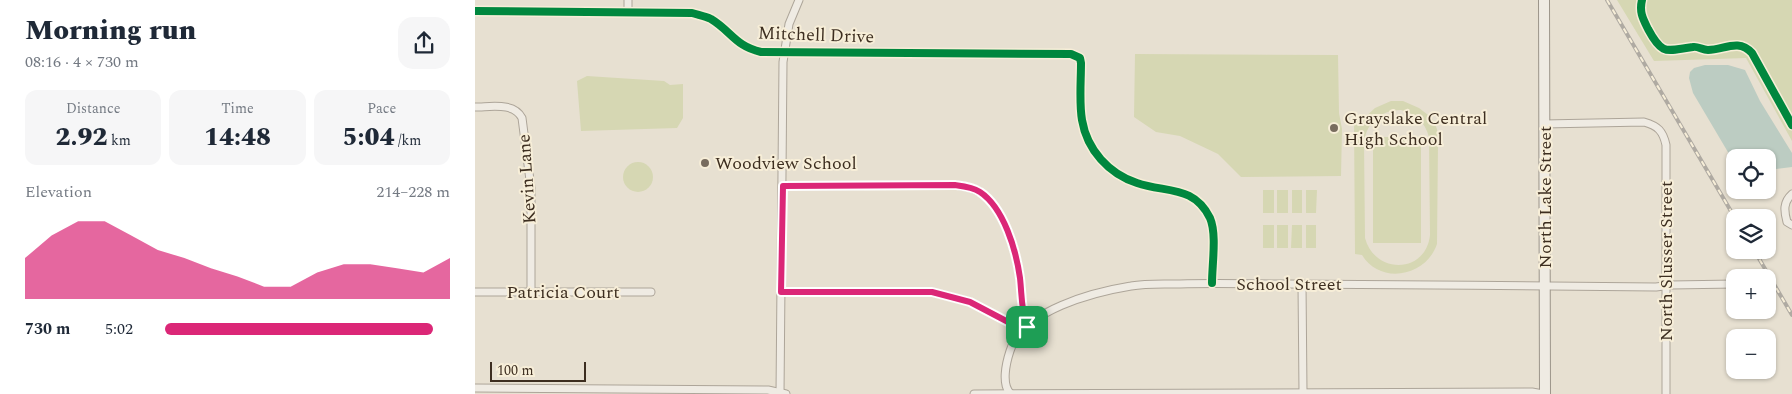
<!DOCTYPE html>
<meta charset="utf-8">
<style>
:root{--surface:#fff;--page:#f6f6f7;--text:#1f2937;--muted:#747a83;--accent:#db2777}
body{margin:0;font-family:Spectral,serif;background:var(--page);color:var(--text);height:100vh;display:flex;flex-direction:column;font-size:19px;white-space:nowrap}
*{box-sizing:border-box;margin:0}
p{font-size:16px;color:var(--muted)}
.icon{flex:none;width:28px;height:28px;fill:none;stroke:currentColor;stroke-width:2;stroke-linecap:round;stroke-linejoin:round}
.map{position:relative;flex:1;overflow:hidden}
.panel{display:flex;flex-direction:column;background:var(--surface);width:475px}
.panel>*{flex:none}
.controls{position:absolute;left:1251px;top:149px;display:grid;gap:10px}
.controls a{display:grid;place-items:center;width:50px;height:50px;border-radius:10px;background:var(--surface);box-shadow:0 1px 4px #0004;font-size:25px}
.scale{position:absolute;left:15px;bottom:12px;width:96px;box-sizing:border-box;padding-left:5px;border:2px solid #3d2e20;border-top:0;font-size:14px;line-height:18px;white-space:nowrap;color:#3d2e20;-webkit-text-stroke:4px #f7eed8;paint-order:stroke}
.pin{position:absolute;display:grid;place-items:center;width:42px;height:42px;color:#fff;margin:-21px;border-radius:10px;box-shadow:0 2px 8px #0006}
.round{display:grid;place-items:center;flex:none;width:52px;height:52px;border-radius:15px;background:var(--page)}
.overview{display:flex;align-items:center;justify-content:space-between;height:85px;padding:0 25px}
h1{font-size:28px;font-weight:800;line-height:38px}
.metrics{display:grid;grid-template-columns:repeat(3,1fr);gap:8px;height:85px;padding:5px 25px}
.metrics div{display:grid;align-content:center;border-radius:12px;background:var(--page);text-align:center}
.metrics b{font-size:25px;font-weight:800}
.metrics small{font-size:14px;font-weight:400}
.metrics p{font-size:14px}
.chart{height:140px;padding:10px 25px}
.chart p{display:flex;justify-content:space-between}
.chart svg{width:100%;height:90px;margin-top:5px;fill:var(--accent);opacity:.7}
ul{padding:0 25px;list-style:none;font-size:16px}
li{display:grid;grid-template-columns:80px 60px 1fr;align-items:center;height:38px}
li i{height:12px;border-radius:6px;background:var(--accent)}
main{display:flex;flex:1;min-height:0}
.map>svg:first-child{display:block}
.green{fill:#d6d7b3;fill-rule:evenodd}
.water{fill:#bcccc2}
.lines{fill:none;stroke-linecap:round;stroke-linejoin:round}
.street-casing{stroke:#ada599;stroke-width:9}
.secondary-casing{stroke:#9c958a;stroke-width:12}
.street{stroke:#efebe3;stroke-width:7}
.secondary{stroke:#efebe3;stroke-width:10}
.rail-casing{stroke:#afaaa2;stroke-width:4}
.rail{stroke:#f7eed8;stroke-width:2;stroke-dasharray:5.5;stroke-linecap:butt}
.cycleway-casing{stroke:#f7eed8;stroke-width:11}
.cycleway{stroke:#00873e;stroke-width:8}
.route-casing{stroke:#fff;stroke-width:10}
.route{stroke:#db2777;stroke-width:6}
.poi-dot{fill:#786c5e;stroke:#f7eed8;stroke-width:2}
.labels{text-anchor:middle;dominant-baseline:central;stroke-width:4;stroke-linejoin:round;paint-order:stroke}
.street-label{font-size:18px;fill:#3d2e20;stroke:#f7eed8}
.poi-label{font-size:18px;fill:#3d2e20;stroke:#f7eed8;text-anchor:start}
</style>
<main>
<section class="panel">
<div class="overview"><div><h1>Morning run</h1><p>08:16 · 4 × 730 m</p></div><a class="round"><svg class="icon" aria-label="share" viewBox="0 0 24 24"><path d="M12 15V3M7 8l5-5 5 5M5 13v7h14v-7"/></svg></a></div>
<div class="metrics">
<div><p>Distance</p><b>2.92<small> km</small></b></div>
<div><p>Time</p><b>14:48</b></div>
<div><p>Pace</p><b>5:04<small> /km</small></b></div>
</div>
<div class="chart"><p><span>Elevation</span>214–228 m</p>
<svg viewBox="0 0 160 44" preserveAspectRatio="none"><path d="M0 44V24L10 13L20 6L30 6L40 13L50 20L60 24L70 29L80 33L90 38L100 38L110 31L120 27L130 27L140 29L150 31L160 24V44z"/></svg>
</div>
<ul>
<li><b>730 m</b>5:02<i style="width:94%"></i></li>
</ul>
</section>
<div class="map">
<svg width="1317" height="394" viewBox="0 0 1317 394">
<rect width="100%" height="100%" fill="#e7e0d1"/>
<!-- green -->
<g class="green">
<polygon points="1142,0 1317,0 1317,141 1271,58 1179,61"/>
<polygon points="660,54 863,55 864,113 867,129 866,176 766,177 743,154 705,136 681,132 659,117"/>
<polygon points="112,76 189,81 195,85 208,84 208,118 202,128 106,131 102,81"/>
<path d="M916,101h12l16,7 13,10 5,11 1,15 -1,100c-11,33 -57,41 -75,11l-7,-1 -1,-133h7l14,-13zM926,110c15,4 24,12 28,27l1,98c-4,39 -55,40 -65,3l-1,-96c3,-20 17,-32 37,-32z"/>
<rect x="898" y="137" width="48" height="106"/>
<circle cx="163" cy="177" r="15"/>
<rect x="788" y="190" width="11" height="23"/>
<rect x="802" y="190" width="11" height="23"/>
<rect x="817" y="190" width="10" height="23"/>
<polygon points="831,190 842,190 841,213 831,213"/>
<rect x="788" y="225" width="11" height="23"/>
<rect x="802" y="225" width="11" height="23"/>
<polygon points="817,225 827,225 827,248 816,248"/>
<rect x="831" y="225" width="10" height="23"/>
</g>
<!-- water -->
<polygon class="water" points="1230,65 1253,65 1270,70 1285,101 1317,153 1317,167 1293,170 1292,158 1260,158 1260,164 1218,93 1214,78 1215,72 1219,68"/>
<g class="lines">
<defs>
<g id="street">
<path d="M0,11l217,2c6,2 13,3 19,6 20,12 24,27 50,33l310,2 9,4 1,5c0,18 -2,40 1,57 5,30 27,54 55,63 29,10 57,2 73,35 7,16 2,47 2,65"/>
<polyline points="153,12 153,0"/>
<path d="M0,107c16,0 39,-5 47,11l9,70v104"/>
<path d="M1069,124l100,-2c14,4 19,9 22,23v249"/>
<path d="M308,186l172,-1c8,1 18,2 25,7 24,16 36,58 40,86 2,18 1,30 7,49"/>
<path d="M1317,194c-9,8 -8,17 -5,28l5,3"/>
<polyline points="827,284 828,392"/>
<polyline points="0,292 176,292"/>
<polyline points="306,292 457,292 495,302 535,323 552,327"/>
<polyline points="0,388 293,390 311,394"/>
<polyline points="305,394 308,62 314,24 324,0"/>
<polyline points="499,394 1057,392 1068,394"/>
<path d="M536,394c-10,-9 -5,-31 -1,-43 13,-41 84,-59 121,-65 16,-3 33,-2 49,-2 35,-1 71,0 106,0 123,0 247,2 370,3l15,-2 64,-1"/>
</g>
<polyline id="secondary" points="1069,0 1070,394"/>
</defs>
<!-- street casing -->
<use href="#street" class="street-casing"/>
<!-- secondary casing -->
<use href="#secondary" class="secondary-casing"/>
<!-- street -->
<use href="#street" class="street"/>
<!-- secondary -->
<use href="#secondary" class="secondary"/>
<defs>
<g id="rail">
<polyline points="1132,0 1260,218"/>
<polyline points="1279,250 1317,315"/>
</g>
</defs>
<!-- rail casing -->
<use href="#rail" class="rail-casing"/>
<!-- rail -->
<use href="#rail" class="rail"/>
<defs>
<g id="cycleway">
<path d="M1167,0c-3,12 1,19 6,29 15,28 19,21 45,18 5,-1 9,3 15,3 16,0 30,-12 44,3l40,72"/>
<path d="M0,11l217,2c6,2 13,3 19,6 20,12 24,27 50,33l310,2 9,4 1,5c0,18 -2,40 1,57 5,30 27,54 55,63 29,10 57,2 73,35 7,16 2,47 2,65"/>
</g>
</defs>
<!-- cycleway casing -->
<use href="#cycleway" class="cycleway-casing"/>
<!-- cycleway -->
<use href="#cycleway" class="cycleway"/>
</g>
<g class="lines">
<defs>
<path id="route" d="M480,185c8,1 18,2 25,7 24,16 36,58 40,86 2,18 1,31 7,49l-17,-4 -40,-21 -38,-10h-151l2,-106z"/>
</defs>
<!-- route casing -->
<use href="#route" class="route-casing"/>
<!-- route -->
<use href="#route" class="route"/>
</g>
<!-- markers -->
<g class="poi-dot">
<circle cx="859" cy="128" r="5"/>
<circle cx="230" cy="163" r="5"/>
</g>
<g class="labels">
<!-- street labels -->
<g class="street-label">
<text transform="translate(341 35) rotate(2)">Mitchell Drive</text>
<text transform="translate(52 179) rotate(-94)">Kevin Lane</text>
<text transform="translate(1070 197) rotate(-90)">North Lake Street</text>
<text transform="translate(1191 261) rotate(-90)">North Slusser Street</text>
<text x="814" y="284">School Street</text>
<text x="88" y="292">Patricia Court</text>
</g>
<!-- poi labels -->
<g class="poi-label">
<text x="869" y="118">Grayslake Central<tspan x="869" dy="21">High School</tspan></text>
<text x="240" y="163">Woodview School</text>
</g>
</g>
</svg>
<div class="controls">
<a><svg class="icon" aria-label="locate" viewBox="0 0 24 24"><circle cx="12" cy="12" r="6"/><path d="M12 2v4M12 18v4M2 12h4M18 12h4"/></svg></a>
<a><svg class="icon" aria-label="layers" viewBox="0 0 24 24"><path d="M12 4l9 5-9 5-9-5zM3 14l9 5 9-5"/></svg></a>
<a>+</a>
<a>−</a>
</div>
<div class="scale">100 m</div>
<div class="pin" style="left:552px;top:327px;background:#1e9e55"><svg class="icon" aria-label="arrive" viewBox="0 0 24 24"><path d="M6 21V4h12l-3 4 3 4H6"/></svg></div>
</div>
</main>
